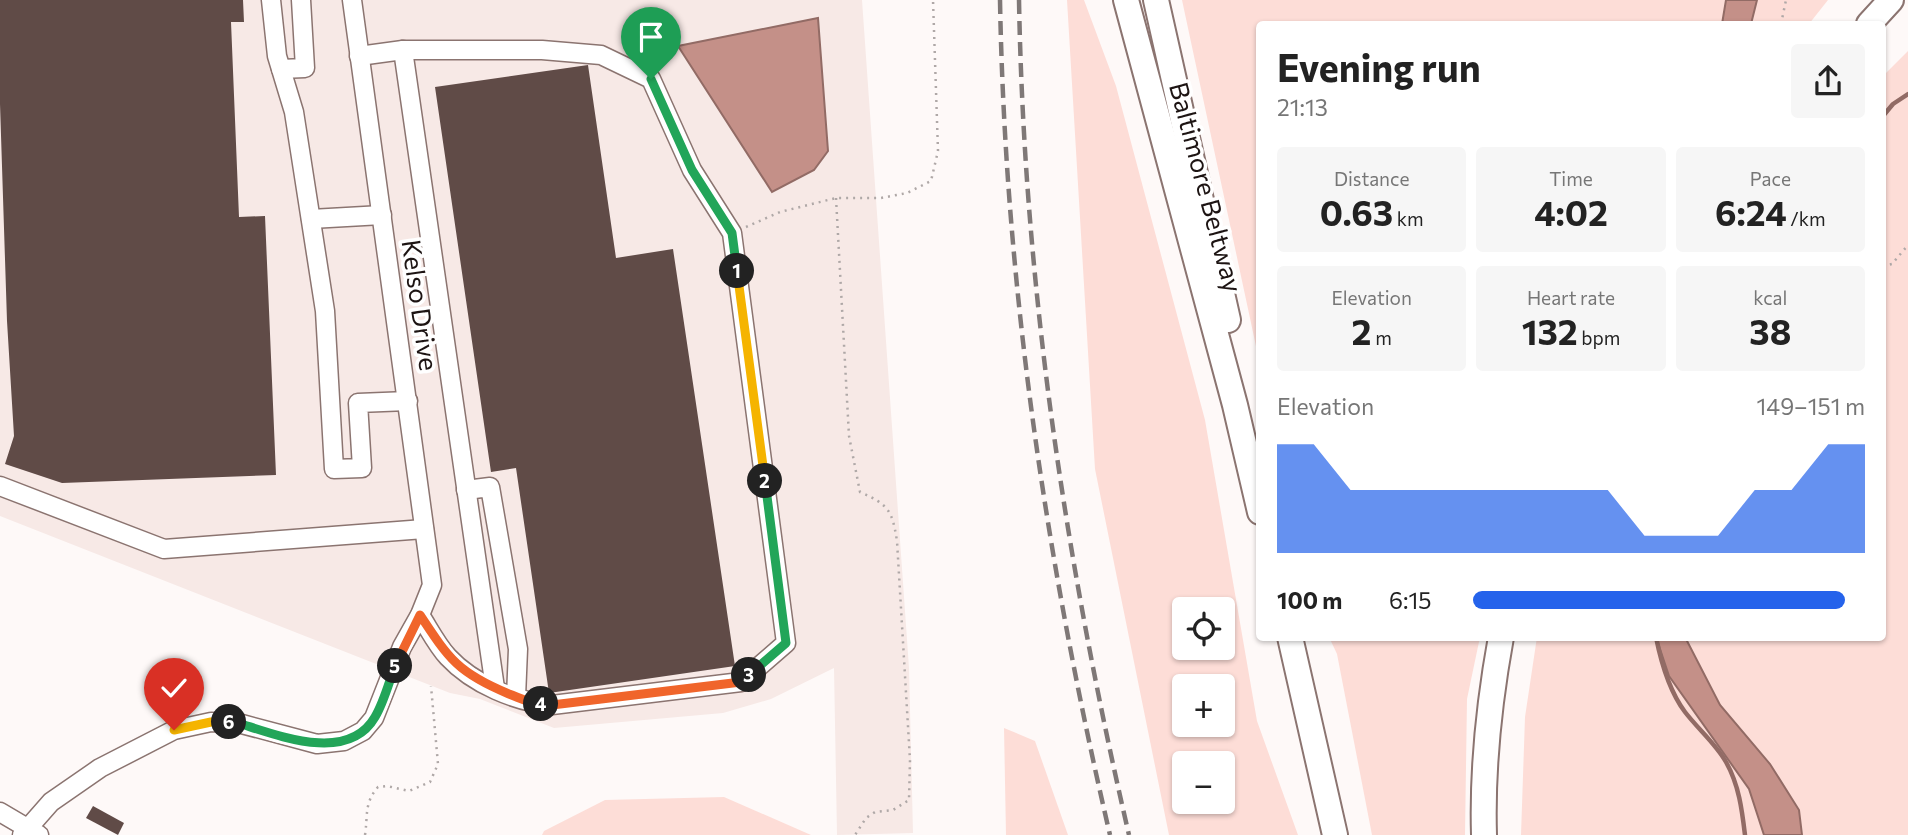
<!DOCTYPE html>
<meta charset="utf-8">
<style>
:root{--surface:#fff;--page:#f6f6f6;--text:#222;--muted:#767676;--accent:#2563eb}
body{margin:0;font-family:Commissioner,sans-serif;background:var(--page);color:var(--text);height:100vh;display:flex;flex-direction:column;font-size:26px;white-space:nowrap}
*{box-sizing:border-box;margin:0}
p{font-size:23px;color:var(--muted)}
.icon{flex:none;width:38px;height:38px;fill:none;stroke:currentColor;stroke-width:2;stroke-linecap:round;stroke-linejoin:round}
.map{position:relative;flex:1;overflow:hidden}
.details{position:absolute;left:1256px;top:21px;width:630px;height:620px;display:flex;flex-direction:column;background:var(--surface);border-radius:7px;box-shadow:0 2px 5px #0004}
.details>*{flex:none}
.buttons{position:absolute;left:1172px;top:597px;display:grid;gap:14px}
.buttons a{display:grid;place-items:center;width:63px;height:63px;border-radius:7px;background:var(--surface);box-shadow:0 2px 5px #0004;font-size:35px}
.pin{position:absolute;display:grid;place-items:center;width:60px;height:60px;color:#fff;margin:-72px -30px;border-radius:50% 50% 50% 0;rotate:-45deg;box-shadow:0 0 7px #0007}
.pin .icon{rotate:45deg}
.km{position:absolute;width:35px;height:35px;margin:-18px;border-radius:50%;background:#222;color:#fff;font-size:19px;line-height:35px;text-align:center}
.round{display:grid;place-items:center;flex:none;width:74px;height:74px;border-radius:7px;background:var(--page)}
.overview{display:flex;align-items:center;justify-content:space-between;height:119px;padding:0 21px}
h1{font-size:38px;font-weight:700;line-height:52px}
.metrics{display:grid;grid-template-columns:repeat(3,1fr);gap:10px;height:119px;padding:7px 21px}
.metrics div{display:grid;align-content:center;border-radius:7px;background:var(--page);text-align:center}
.metrics b{font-size:35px;font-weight:700}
.metrics small{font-size:19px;font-weight:400}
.metrics p{font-size:19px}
.chart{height:196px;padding:14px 21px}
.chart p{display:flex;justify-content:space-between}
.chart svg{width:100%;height:126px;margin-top:7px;fill:var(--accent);opacity:.7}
ul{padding:0 21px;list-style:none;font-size:23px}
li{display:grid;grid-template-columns:112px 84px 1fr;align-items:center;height:52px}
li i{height:18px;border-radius:9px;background:var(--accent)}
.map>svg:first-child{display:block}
.built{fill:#f7e9e6}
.green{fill:#fdddd7;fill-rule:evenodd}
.water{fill:#c49088;stroke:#926b65;stroke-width:2}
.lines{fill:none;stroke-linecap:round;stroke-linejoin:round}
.stream{stroke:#926b65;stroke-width:4.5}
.building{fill:#604b47}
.minor-casing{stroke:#8b7470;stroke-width:21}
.highway-casing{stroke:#8b7470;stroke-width:28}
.path{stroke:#afa8a7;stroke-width:2.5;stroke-dasharray:2 5;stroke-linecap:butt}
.minor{stroke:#fff;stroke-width:18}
.highway{stroke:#fff;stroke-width:24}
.rail{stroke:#7f7877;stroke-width:4.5;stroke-dasharray:14 7;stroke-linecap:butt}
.split-1-casing{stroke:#fff;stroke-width:14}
.split-2-casing{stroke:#fff;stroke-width:14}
.split-3-casing{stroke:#fff;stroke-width:14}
.split-4-casing{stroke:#fff;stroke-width:14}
.split-5-casing{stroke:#fff;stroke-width:14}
.split-6-casing{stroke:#fff;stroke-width:14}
.split-7-casing{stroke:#fff;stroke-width:14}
.split-1{stroke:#22a559;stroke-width:9}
.split-2{stroke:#f5b400;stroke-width:9}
.split-3{stroke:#22a559;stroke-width:9}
.split-4{stroke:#f0652b;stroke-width:9}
.split-5{stroke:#f0652b;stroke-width:9}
.split-6{stroke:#22a559;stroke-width:9}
.split-7{stroke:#f5b400;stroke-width:9}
.labels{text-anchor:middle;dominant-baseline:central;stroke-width:7;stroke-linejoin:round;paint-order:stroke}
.street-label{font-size:26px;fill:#1d1413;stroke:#fff}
</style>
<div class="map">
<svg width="1908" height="835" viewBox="0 0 1908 835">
<rect width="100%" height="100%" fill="#fef9f8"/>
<!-- built -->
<polygon class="built" points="0,0 862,0 909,668 913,833 837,835 834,668 771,699 723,713 554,728 480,699 450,693 0,516"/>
<!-- green -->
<g class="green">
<path d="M1067,0h17l32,86 89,334 52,301 41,114h-129l-74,-366zM1185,609h38v39h-38zM1185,686h38v38h-38zM1185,763h38v39h-38z"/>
<polygon points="1182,0 1726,0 1722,24 1260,24 1260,365"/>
<polygon points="1757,0 1828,0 1809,24 1751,24"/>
<polygon points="1908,51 1908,835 1802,835 1799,809 1770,764 1720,705 1685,637 1883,637 1883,76"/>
<polygon points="1329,637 1480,637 1467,699 1465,835 1372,835 1337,654"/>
<polygon points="1537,637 1656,637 1669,676 1749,789 1764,835 1521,835 1525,717"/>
<polygon points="1004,728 1035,741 1068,835 1006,835"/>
<polygon points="724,797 811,835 542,835 544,831 605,800"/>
</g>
<!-- water -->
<g class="water">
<polygon points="1726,0 1757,0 1751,24 1722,24"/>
<polygon points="818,18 828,151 814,170 772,192 678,46"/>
<polygon points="1656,637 1685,637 1720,705 1770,764 1799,810 1802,835 1764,835 1749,789 1669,676"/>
</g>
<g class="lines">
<!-- stream -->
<g class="stream">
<polyline points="1883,116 1893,104 1908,94"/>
<path d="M1656,637c5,25 14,55 29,75 13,17 31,32 41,50 13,23 16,48 19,73"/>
</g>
</g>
<!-- building -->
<g class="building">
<polygon points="0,0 243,0 244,22 231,22 239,217 265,216 276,475 62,483 5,464 14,436 7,321 0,104"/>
<polygon points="588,65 616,258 673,249 735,666 549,693 516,468 491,472 435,87"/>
<polygon points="93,806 124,823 118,835 86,818"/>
</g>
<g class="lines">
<defs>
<g id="minor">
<polyline points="271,0 277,56 294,112 325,311 334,469 362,468 358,403 408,401"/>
<polyline points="403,50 495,688"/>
<path d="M359,56l44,-6h139l59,5 50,24 41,91 40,63 54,410 -45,39 -189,23c-36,-3 -79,-21 -104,-48 -11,-12 -19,-28 -28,-42"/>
<polyline points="281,69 305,68 301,0"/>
<polyline points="311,219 382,215"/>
<polyline points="0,486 164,549 424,529"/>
<polyline points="466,490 490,487 518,649 516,697"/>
<polyline points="0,812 39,835"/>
<polyline points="22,835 51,802 100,768 174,730 211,722 238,723 317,744 344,741 363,731 374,718 402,647 420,615 432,585 352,0"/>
</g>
<g id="highway">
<polyline points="1126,0 1235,405 1260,512"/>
<polyline points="1156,0 1228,320"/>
<polyline points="1869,24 1891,0"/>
<polyline points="1290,637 1335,835"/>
<path d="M1484,835c-2,-67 5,-132 17,-198"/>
</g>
</defs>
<!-- minor casing -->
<use href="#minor" class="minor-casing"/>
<!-- highway casing -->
<use href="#highway" class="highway-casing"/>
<!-- path -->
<g class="path">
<polyline points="1781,24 1786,0"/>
<path d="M836,198l13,238 11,56c29,13 32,18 37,49l13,219 -1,40 -16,10 -18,2 -9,6 -11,17"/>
<polyline points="746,227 780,212 836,198 881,198 907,193 931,181 938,151 933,0"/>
<polyline points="1883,266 1892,264 1908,245"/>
<path d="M365,835c3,-20 -1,-32 13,-48l9,-1 22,5 21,-9 8,-18 -7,-78"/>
</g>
<!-- minor -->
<use href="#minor" class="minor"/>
<!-- highway -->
<use href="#highway" class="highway"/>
<!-- rail -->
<g class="rail">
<path d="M1000,0c5,282 46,561 110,835"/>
<path d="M1019,0c5,282 46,560 110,835"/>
</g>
</g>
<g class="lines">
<defs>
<polyline id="split-1" points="651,79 692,170 732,233 737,271"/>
<polyline id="split-2" points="737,271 765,481"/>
<polyline id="split-3" points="749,675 786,643 765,481"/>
<polyline id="split-4" points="541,704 552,705 741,682 749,675"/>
<path id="split-5" d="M395,666l25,-51c29,44 38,58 89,79 11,4 20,9 32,10"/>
<path id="split-6" d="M229,722l9,1c39,12 110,41 137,-6 9,-15 14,-35 20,-51"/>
<polyline id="split-7" points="174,730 211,722 229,722"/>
</defs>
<!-- split-1 casing -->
<use href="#split-1" class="split-1-casing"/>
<!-- split-2 casing -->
<use href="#split-2" class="split-2-casing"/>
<!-- split-3 casing -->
<use href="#split-3" class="split-3-casing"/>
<!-- split-4 casing -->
<use href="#split-4" class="split-4-casing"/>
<!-- split-5 casing -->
<use href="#split-5" class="split-5-casing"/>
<!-- split-6 casing -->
<use href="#split-6" class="split-6-casing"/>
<!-- split-7 casing -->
<use href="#split-7" class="split-7-casing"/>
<!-- split-1 -->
<use href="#split-1" class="split-1"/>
<!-- split-2 -->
<use href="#split-2" class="split-2"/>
<!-- split-3 -->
<use href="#split-3" class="split-3"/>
<!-- split-4 -->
<use href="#split-4" class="split-4"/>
<!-- split-5 -->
<use href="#split-5" class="split-5"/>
<!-- split-6 -->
<use href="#split-6" class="split-6"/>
<!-- split-7 -->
<use href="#split-7" class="split-7"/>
</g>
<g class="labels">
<!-- street labels -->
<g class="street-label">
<text transform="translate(1207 187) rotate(75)">Baltimore Beltway</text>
<text transform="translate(421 305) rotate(82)">Kelso Drive</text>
</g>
</g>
</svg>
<div class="buttons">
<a><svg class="icon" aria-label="locate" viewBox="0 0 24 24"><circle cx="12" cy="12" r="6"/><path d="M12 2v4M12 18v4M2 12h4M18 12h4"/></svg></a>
<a>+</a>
<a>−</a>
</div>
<div class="pin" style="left:651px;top:79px;background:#1e9e55"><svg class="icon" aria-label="arrive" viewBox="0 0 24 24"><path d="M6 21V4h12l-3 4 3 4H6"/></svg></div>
<div class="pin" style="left:174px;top:730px;background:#d93025"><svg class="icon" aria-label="check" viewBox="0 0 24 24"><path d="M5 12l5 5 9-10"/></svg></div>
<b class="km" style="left:737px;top:271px">1</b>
<b class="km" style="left:765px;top:481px">2</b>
<b class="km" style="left:749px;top:675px">3</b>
<b class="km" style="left:541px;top:704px">4</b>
<b class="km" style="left:395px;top:666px">5</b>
<b class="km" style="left:229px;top:722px">6</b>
<section class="details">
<div class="overview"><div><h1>Evening run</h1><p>21:13</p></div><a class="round"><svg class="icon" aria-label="share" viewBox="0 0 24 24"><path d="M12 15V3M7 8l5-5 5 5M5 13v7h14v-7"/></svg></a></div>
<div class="metrics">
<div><p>Distance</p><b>0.63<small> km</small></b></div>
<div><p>Time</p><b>4:02</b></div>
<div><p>Pace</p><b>6:24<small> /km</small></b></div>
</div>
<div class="metrics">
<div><p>Elevation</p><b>2<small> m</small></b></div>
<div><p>Heart rate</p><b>132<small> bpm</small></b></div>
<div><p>kcal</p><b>38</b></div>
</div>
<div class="chart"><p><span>Elevation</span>149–151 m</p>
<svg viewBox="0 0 160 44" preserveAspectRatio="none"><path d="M0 44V6L10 6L20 22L30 22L40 22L50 22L60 22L70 22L80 22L90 22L100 38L110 38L120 38L130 22L140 22L150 6L160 6V44z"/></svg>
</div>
<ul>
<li><b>100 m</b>6:15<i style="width:95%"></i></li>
</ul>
</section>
</div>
